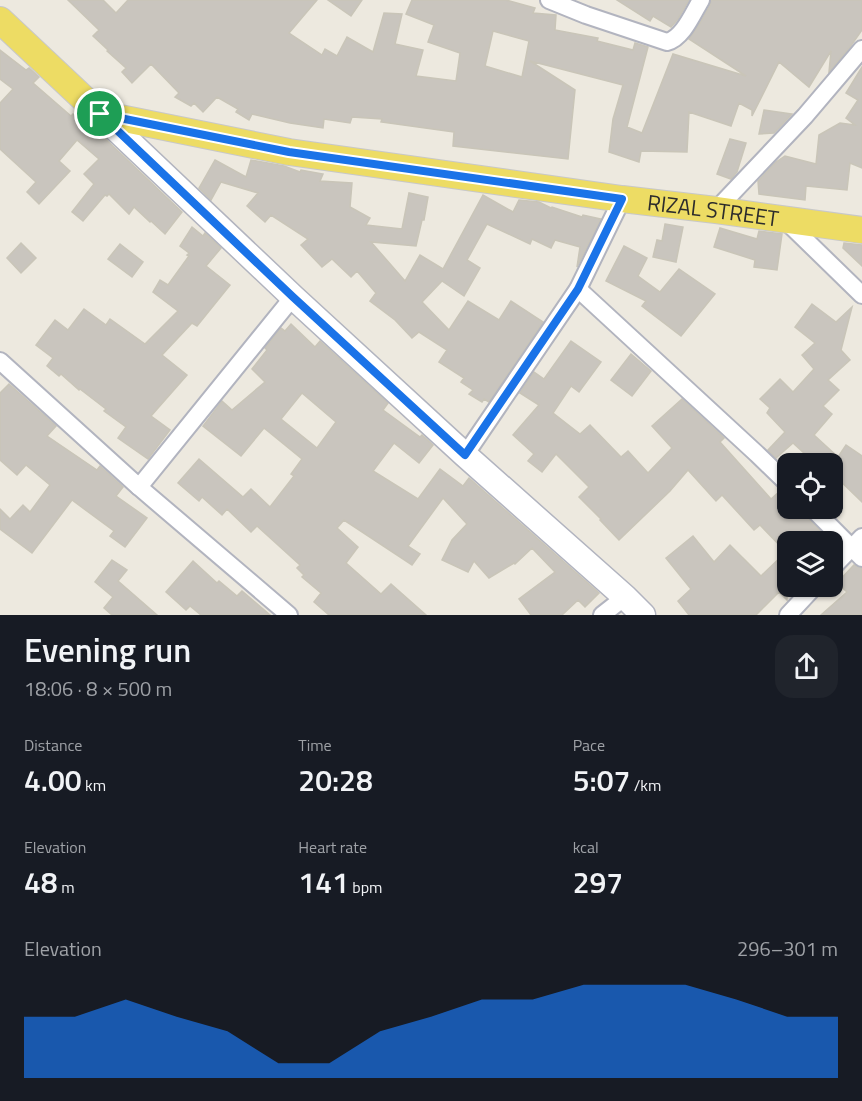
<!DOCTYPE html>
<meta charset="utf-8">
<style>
:root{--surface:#171b24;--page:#20242c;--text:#f1f3f6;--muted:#9ea1a6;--accent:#1a73e8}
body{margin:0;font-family:"Titillium Web",sans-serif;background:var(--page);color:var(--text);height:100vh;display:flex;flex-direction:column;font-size:22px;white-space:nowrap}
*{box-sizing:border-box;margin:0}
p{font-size:20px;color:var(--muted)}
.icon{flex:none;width:33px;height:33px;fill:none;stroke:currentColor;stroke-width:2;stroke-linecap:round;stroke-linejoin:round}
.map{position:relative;height:615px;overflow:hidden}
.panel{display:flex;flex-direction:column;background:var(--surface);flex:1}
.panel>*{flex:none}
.buttons{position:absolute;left:777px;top:453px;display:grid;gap:12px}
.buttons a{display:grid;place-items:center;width:66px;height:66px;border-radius:12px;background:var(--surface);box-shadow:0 2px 4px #0004;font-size:30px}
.pin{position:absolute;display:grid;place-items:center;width:51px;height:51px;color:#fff;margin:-26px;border:3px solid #fff;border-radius:50%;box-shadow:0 2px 6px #0007}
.round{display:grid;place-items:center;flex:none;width:63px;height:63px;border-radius:18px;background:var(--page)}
.headline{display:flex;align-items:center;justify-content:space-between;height:102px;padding:0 24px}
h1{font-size:33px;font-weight:600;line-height:45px}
.stats{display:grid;grid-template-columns:repeat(3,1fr);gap:9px;height:102px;padding:6px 24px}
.stats div{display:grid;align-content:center}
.stats b{font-size:30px;font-weight:600}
.stats small{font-size:16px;font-weight:400}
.stats p{font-size:16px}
.chart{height:168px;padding:12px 24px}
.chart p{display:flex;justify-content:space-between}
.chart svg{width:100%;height:108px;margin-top:6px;fill:var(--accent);opacity:.7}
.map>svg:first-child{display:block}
.building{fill:#c9c5be;stroke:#c9c5b8;stroke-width:1.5;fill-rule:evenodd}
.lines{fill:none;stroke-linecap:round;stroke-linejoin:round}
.street-casing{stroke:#b2b4bf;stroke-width:20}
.secondary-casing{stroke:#b2b4bf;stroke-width:27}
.primary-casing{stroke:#c8c8c8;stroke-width:28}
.street{stroke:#fff;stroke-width:16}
.secondary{stroke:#fff;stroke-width:24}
.primary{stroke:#eddc64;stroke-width:26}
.route-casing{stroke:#fff;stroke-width:12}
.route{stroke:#1a73e8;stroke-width:8}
.labels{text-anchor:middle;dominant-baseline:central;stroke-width:6;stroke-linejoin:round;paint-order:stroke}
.street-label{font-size:22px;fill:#2c2c2c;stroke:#fff}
</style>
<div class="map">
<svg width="862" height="615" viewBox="0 0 862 615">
<rect width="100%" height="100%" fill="#ede9df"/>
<!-- building -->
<g class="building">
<path d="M68,0h35l13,13 12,-13h189l-28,33 33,22 3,-6 12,7 10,-19 26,15 11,-39 18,1 -7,30 28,6 -7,26 40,5 4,-28 -32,-11 6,-17 -28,-11 6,-14h94l29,8 -2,5 23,2 -1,15 43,8 -1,3 36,9 2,-7 13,4 -21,80 15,6 31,-79 73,22 -57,-37 11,-16 10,-18 1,-5h151v30l-12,17 -21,25 2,-21 -22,36 -30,-25 -27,54v-6l-13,-7 -8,23 -42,-14 -2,40 -46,-1 -2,11 -30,-10 4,-33 10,-34 -93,-24 45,29 -7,69 -115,-13 1,-14 -73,-10 1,-3 -30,-2 -2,6 -26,-4 -1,9 -33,-5 -38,-9 -3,6 -13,-8 2,-3 -21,-12 -14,15 -9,-9 -3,3 -16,-9 4,-4 -28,-29 -19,19 -10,-11 4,-4 -19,-17 1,-1 -15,-14 6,-6zM493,31l36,10 -7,36 -37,-11z"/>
<polygon points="328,0 362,0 351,16"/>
<polygon points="617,0 689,0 678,19 671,27 653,16 650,21"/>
<polygon points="0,50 26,70 29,68 39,77 33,83 71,116 73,114 95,133 97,131 182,212 165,234 151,221 150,222 134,207 129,214 109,194 107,196 105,195 83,221 72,212 94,184 84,174 99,159 77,140 59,161 70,171 39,204 27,192 36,182 0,149 0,103 13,89 0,79"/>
<polygon points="862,67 862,168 850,163 847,190 806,186 805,200 759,194 758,181 776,162 785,156 816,164 819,135 840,123 855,125 846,118 858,100 846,93"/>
<polygon points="764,110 792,114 774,133 759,134"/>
<polygon points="730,139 746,143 737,172 731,179 717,174"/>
<polygon points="215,160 246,177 251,160 284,166 300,172 301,170 323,174 320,181 352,183 350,207 370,218 366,225 402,229 409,193 428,197 424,220 422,220 416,246 371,242 405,281 420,255 443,269 483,195 513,212 519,200 539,202 551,208 552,207 582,217 583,215 601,219 577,267 580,247 555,240 551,248 532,239 530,244 487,224 467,260 480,268 464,296 442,281 422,302 449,330 468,301 499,320 511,301 543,322 489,402 484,399 482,402 469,394 473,390 461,382 464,378 439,362 447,350 419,332 412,338 395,320 370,301 376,293 357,271 351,277 332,259 322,267 301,245 308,239 271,215 265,222 247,206 258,193 221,182 211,200 199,188"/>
<polygon points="665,224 683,227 676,262 653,257 657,240 662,241"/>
<polygon points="192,227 203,236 205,233 221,248 206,266 230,285 197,326 192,323 162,355 187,375 151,416 170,430 148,459 118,438 126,427 104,411 106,409 80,389 79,390 61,374 59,376 47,366 53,358 36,345 55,320 68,330 84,309 106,325 110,319 145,344 178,311 153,292 160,280 168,285 189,256 187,255 189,253 180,246"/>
<polygon points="720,228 757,239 759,231 782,234 777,270 754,267 755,260 714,247"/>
<polygon points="21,243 36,258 21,273 7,258"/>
<polygon points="844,243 862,245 862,266 843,248"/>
<polygon points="120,244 143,262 132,277 108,259"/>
<polygon points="624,246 647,258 638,276 660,292 679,269 715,294 681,336 642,306 646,301 606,281"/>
<polygon points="812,304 836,322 852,307 841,350 850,360 828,380 839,390 823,406 832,414 814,435 838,457 846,445 862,456 862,502 832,473 833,464 816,464 793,443 776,458 768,450 785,432 767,413 770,408 760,399 780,379 793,392 814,369 802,355 815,343 795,327"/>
<path d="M291,324l24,23 5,-6 68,62 -5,7 37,27 2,-2 11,10 -14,18 -25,-20 -21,28 45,28 22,-30 23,17 6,-8 130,115 -14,14 -7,-7 -16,15h-31l-12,-16 36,-27 -23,-24 -17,16 -1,-1 -25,15 -15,-17 -6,11 -26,-12 10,-20 15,-16 -24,-26 -35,48 12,8 -8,11 -68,-45 -7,8 21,19 -12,16 35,31 10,-10 35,31h-97l-15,-13 7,-9 -19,-16 2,-2 -7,-7 3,-3 -43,-39 -6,6 -24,-23 -5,6 -20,-18 -3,4 -21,-18 21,-24 44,38 8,-8 19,18 24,-31 -3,-2 11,-15 -38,-31 -23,28 -38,-30 19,-25 10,9 33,-28 -13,-13 15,-19 -2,-2 16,-20 4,3zM302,393l34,29 -19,26 -36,-29z"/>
<polygon points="571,341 601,362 579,392 571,386 553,413 580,434 590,425 621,457 628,451 648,473 672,448 652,426 682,399 724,438 720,442 771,499 780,491 788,494 788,508 802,508 805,515 831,542 788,542 787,600 779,592 756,615 689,615 678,601 691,589 666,558 693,536 714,562 730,545 761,576 786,552 760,525 754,530 722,495 716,501 688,470 670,491 619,540 600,520 601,519 579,497 589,487 556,454 542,472 528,461 534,454 513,435 539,405 520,393 534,372 544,379"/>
<polygon points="631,354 651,371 632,396 611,380"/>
<polygon points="9,384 56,426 47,436 97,470 100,466 123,487 116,496 147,518 125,547 110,536 114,531 72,500 32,553 0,529 0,509 10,519 23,505 30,512 50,485 26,465 17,475 0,460 0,393"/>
<polygon points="112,560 127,570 118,581 157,615 112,615 104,608 113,597 95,582"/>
<polygon points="193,561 217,583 219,581 237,596 242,591 270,615 201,615 190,606 186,610 166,592"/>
<polygon points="854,565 862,568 862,615 821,615 847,592 837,583"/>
</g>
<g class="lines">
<defs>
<g id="street">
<path d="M549,0l37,15 81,27c16,-4 26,-29 34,-42"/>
<polyline points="716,210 805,116 862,49"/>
<polyline points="785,220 862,295"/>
<polyline points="578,289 757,454 788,484"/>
<polyline points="0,361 139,487 289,615"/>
<polyline points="465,455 578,289 622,199"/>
<polyline points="139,487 293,297"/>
<polyline points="812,508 862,558"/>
<polyline points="832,568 862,537"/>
<polyline points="602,615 625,597"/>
<polyline points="788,615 815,586"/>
</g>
<polyline id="secondary" points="100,114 293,297 465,455 625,597 643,615"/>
<g id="primary">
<path id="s1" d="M0,20l100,94 189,38 333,47 94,11 146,20"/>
</g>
</defs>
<!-- street casing -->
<use href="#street" class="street-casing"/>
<!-- secondary casing -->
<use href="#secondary" class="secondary-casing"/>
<!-- primary casing -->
<use href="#primary" class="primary-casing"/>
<!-- street -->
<use href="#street" class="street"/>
<!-- secondary -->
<use href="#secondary" class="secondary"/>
<!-- primary -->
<use href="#primary" class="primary"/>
</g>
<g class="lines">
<defs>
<polygon id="route" points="100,114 289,152 622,199 578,289 465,455 293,297"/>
</defs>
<!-- route casing -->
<use href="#route" class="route-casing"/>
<!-- route -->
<use href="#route" class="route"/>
</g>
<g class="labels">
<!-- street labels -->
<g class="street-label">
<text stroke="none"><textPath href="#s1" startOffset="758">RIZAL STREET</textPath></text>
</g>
</g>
</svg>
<div class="buttons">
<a><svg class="icon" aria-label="locate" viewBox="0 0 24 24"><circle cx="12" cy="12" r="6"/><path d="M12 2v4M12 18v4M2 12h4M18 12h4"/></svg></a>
<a><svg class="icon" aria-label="layers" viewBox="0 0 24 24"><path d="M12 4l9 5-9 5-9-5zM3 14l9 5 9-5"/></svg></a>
</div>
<div class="pin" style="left:100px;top:114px;background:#1e9e55"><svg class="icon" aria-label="arrive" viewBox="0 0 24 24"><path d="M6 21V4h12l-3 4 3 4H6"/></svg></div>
</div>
<section class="panel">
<div class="headline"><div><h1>Evening run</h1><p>18:06 · 8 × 500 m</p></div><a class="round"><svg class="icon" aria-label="share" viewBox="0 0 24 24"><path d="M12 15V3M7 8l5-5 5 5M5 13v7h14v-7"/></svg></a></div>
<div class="stats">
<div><p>Distance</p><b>4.00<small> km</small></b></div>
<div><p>Time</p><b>20:28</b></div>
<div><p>Pace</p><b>5:07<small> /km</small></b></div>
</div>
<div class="stats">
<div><p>Elevation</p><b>48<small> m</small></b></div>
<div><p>Heart rate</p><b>141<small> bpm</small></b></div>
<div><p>kcal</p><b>297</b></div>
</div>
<div class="chart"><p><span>Elevation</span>296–301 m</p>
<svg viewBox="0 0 160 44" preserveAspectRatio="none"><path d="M0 44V19L10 19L20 12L30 19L40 25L50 38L60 38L70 25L80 19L90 12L100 12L110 6L120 6L130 6L140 12L150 19L160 19V44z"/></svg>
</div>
</section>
